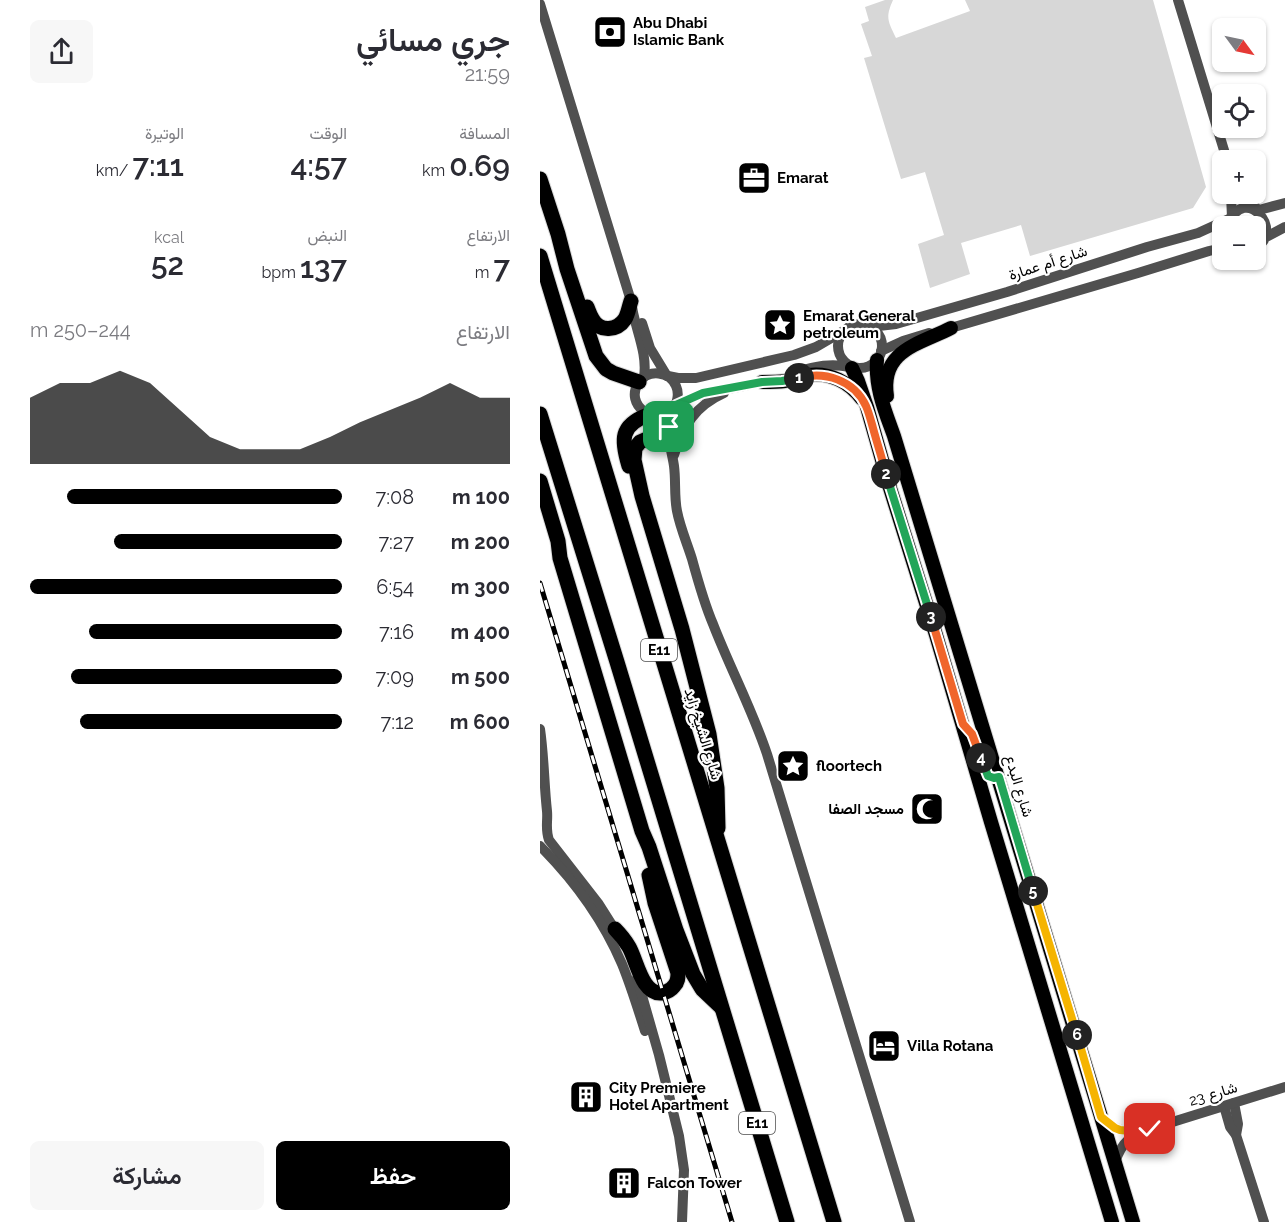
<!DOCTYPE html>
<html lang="ar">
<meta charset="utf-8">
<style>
:root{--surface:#fff;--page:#f7f7f7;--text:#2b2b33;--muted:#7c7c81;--accent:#000}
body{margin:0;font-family:Raleway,Vazirmatn,sans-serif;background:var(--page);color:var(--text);direction:rtl;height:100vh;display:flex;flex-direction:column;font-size:22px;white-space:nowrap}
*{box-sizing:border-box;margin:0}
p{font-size:20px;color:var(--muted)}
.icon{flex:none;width:33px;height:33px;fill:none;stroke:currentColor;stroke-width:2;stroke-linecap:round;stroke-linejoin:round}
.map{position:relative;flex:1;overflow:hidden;direction:ltr}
.details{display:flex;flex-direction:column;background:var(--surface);width:540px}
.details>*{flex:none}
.needle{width:39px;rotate:123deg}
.fabs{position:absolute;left:672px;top:18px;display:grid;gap:12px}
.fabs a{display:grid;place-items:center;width:54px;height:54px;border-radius:9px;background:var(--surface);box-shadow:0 2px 4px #0004;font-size:30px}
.pin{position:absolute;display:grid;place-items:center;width:51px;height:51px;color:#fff;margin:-26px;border-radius:12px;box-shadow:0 3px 9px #0006}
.km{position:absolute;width:30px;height:30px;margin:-15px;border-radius:50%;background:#222;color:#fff;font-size:16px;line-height:30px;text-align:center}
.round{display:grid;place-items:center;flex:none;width:63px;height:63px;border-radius:9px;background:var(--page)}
.head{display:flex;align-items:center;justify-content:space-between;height:102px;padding:0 30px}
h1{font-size:33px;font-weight:600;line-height:45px}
.metrics{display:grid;grid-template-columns:repeat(3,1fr);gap:9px;height:102px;padding:6px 30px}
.metrics div{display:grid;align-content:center}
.metrics b{font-size:30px;font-weight:600}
.metrics small{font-size:16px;font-weight:400}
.metrics p{font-size:16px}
.chart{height:168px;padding:12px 30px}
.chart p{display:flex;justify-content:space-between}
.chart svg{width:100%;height:108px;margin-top:6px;fill:var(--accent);opacity:.7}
.button{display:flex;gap:12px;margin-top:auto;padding:12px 30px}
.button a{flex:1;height:69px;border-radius:9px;background:var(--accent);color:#fff;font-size:24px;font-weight:600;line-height:69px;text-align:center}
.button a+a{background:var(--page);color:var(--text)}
ul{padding:0 30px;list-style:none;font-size:20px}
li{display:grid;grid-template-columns:96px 72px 1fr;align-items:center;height:45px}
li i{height:15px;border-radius:8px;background:var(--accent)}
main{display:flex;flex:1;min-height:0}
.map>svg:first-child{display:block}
.green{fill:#d7d7d7}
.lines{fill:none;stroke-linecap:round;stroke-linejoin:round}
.major-casing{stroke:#dbdbdb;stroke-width:16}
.highway-casing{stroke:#dbdbdb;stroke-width:17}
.minor{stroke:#505050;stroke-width:10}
.major{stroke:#000;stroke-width:14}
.highway{stroke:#000;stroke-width:15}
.rail-casing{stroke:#000;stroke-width:5}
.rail{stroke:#fff;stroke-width:3;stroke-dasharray:9;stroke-linecap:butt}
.split-1-casing{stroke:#fff;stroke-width:12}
.split-2-casing{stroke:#fff;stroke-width:12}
.split-3-casing{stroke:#fff;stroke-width:12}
.split-4-casing{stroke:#fff;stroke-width:12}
.split-5-casing{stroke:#fff;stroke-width:12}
.split-6-casing{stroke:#fff;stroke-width:12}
.split-7-casing{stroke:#fff;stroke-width:12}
.split-1{stroke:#22a559;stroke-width:8}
.split-2{stroke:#f0652b;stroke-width:8}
.split-3{stroke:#22a559;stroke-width:8}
.split-4{stroke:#f0652b;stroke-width:8}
.split-5{stroke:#22a559;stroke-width:8}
.split-6{stroke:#f5b400;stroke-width:8}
.split-7{stroke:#f5b400;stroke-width:8}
.labels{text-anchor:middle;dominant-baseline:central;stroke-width:4.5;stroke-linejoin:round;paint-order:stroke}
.shield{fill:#fff;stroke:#4c4c4c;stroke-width:1.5}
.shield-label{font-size:14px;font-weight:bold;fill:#000}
.poi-label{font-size:15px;font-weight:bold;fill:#000;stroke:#fff;text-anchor:start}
.street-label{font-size:15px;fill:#000;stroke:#fff}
</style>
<main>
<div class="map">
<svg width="745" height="1222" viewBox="0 0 745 1222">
<rect width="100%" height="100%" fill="#fff"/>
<!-- green -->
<path class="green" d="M345,0h8c-8,18 -5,21 3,38l74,-27 -5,-11h188l53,187 -13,21 -163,48 -9,-31 -60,18 9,31 -40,14 -12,-44 26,-9 -19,-63 -24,7 -37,-121 8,-2 -11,-32 8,-3 -4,-14z"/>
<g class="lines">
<defs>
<g id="major">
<path d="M337,360c-2,28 8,51 17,76l239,786"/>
<polyline points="312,368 318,381 327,407 350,488 396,635 451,822 572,1222"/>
<path d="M222,382c7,0 16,0 23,-1 8,-2 16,-4 23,-6 22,-3 41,7 54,24"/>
<path d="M347,396c-7,-46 33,-52 64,-68"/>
</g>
<g id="highway">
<polyline points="0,179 18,234 27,269 56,356 66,369 73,373 99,382"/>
<polyline points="0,256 294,1222"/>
<path d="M47,307c2,5 3,9 6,13 7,12 24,11 32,-1 3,-5 4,-12 6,-18"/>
<polyline points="0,414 77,662 247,1222"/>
<polyline points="122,443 116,439 109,438 100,442 95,448 94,460 102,496 142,629 169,734 177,788 178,828"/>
<path d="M89,466c-8,-26 -9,-41 19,-51"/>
<polyline points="0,481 18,541 20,558 102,831 109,847 136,930 153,974 162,989 181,1007"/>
<path d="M75,929c5,5 10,11 14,18 8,14 13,48 33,46 5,-1 9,-3 12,-7 4,-4 4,-8 4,-13l-23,-70 -6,-28"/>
</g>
</defs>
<!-- major casing -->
<use href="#major" class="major-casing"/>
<!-- highway casing -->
<use href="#highway" class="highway-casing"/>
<!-- minor -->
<g class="minor">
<polyline points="638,0 687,160"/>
<path d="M0,4l91,297c3,26 17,51 13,76"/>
<polyline points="691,194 692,218"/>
<polyline points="705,194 717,209"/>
<polyline points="719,210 745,203"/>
<path d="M689,223c16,-39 56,7 27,25"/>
<polyline points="728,236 745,227"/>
<polyline points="102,323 110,348 127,376"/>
<circle cx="320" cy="346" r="22"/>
<polyline points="330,327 356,324 467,292 607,247 658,233 691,218"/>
<polyline points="404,330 598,273 669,251 682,248"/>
<polyline points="341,351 363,341 389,333"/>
<path d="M257,372c19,-6 34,-9 53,-5"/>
<polyline points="128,376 138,378 156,378 254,355 276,347 305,330"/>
<path d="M136,405c29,-16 61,-15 92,-25"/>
<path d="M135,406c-19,23 -52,-1 -36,-24 9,-13 31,-11 37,4 6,13 -5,26 -7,39 -2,14 3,27 5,41 2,15 0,30 3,45 3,16 10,32 15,48 6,22 12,44 21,65 17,44 39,85 54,130l143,468"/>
<polyline points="109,415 123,445"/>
<path d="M134,455c9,-29 21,-49 50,-62"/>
<path d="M0,729c4,27 4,55 7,82 1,10 -2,18 2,29l49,63 19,30"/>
<path d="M0,846c34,34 63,74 82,118 9,22 16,45 23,67"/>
<polyline points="97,978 119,1055 139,1136 144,1170 142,1222"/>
<polyline points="694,1103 698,1124 696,1135"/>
<polyline points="684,1106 690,1127 696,1135 724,1222"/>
<path d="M561,1117c15,13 20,15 40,13"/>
<path d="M575,1162c8,-22 14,-24 35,-33l135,-42"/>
</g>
<!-- major -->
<use href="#major" class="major"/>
<!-- highway -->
<use href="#highway" class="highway"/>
<defs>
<polyline id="rail" points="0,583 192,1222"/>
</defs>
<!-- rail casing -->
<use href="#rail" class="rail-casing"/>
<!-- rail -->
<use href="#rail" class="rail"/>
</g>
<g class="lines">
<defs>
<polyline id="split-1" points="129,427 136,405 163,393 222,382 242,381 259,378"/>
<path id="split-2" d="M259,378c26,-7 55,2 67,28 3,7 5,15 7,22 4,15 9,30 13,46"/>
<polyline id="split-3" points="346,474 391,617"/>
<polyline id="split-4" points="391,617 423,724 432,734 441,758"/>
<polyline id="split-5" points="441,758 448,776 454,778 459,777 493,891"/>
<polyline id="split-6" points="493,891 537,1035"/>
<polyline id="split-7" points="537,1035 561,1117 575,1128 580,1130 590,1131 610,1129"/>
</defs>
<!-- split-1 casing -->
<use href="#split-1" class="split-1-casing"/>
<!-- split-2 casing -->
<use href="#split-2" class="split-2-casing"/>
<!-- split-3 casing -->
<use href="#split-3" class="split-3-casing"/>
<!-- split-4 casing -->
<use href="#split-4" class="split-4-casing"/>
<!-- split-5 casing -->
<use href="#split-5" class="split-5-casing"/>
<!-- split-6 casing -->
<use href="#split-6" class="split-6-casing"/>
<!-- split-7 casing -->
<use href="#split-7" class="split-7-casing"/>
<!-- split-1 -->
<use href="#split-1" class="split-1"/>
<!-- split-2 -->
<use href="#split-2" class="split-2"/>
<!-- split-3 -->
<use href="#split-3" class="split-3"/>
<!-- split-4 -->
<use href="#split-4" class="split-4"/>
<!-- split-5 -->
<use href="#split-5" class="split-5"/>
<!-- split-6 -->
<use href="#split-6" class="split-6"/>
<!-- split-7 -->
<use href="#split-7" class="split-7"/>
</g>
<!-- icons -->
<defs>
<symbol id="bank-square" viewBox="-11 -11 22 22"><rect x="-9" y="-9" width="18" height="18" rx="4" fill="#000" stroke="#fff"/><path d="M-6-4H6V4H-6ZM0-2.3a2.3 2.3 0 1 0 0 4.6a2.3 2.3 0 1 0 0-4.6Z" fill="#fff"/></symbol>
<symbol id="office-square" viewBox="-11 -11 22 22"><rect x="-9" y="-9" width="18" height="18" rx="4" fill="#000" stroke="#fff"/><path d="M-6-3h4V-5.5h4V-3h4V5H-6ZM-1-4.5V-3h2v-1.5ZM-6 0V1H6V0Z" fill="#fff"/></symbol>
<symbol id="sight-square" viewBox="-11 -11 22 22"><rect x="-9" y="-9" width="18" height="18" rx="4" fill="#000" stroke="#fff"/><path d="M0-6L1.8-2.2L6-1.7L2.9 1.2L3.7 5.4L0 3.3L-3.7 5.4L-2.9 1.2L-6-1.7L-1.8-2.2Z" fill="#fff"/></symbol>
<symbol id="mosque-square" viewBox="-11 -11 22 22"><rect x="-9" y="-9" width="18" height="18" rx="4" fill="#000" stroke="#fff"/><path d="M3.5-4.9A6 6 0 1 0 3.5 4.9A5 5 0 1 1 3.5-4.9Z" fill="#fff"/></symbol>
<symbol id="hotel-square" viewBox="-11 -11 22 22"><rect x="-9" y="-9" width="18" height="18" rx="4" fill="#000" stroke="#fff"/><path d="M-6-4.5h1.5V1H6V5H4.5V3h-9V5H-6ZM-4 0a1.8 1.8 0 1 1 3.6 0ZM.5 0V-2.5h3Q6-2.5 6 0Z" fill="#fff"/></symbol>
<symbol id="building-square" viewBox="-11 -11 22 22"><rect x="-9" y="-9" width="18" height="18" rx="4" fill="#000" stroke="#fff"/><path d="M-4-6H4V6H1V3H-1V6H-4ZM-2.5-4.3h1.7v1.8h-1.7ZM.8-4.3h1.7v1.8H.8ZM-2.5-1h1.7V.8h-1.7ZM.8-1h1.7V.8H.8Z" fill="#fff"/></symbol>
</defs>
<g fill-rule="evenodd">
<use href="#bank-square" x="51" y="13" width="38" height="38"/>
<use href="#office-square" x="195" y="159" width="38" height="38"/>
<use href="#sight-square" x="221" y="306" width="38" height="38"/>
<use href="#sight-square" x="234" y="747" width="38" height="38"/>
<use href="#mosque-square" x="368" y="790" width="38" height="38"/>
<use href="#hotel-square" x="325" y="1027" width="38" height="38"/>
<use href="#building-square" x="27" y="1078" width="38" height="38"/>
<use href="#building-square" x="65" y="1164" width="38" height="38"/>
</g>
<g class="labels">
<!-- shield labels -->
<g class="shield">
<rect x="101" y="639" width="36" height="22" rx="4.5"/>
<rect x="199" y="1112" width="36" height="22" rx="4.5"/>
</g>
<g class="shield-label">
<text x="119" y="650">E11</text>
<text x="217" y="1123">E11</text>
</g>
<!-- poi labels -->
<g class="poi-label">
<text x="93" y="23">Abu Dhabi<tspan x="93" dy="17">Islamic Bank</tspan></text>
<text x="237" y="178">Emarat</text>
<text x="263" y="316">Emarat General<tspan x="263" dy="17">petroleum</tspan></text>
<text x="276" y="766">floortech</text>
<text x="364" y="809" text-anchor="end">مسجد الصفا</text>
<text x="367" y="1046">Villa Rotana</text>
<text x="69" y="1088">City Premiere<tspan x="69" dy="17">Hotel Apartment</tspan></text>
<text x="107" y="1183">Falcon Tower</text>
</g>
<!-- street labels -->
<g class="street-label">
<text transform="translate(508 263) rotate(-18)">شارع أم عمارة</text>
<text transform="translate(163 734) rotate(73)">شارع الشيخ زايد</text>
<text transform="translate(479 786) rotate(73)">شارع البدع</text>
<text transform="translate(673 1094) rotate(-17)">شارع 23</text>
</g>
</g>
</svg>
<div class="fabs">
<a><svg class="needle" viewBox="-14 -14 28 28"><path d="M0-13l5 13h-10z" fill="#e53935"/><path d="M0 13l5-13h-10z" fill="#7c7c81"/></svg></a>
<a><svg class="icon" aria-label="locate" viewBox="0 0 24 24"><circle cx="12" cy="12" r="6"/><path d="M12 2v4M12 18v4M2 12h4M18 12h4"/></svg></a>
<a>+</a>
<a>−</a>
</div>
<div class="pin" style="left:129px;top:427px;background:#1e9e55"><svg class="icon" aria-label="arrive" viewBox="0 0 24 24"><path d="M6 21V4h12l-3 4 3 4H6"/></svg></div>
<div class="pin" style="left:610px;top:1129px;background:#d93025"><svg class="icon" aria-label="check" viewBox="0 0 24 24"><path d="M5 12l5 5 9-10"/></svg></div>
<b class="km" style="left:259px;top:378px">1</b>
<b class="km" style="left:346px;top:474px">2</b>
<b class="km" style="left:391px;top:617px">3</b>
<b class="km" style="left:441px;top:758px">4</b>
<b class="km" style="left:493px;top:891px">5</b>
<b class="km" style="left:537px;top:1035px">6</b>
</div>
<section class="details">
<div class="head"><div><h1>جري مسائي</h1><p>21:59</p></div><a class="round"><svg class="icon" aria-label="share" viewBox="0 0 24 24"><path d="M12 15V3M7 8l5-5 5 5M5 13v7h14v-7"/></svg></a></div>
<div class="metrics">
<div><p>المسافة</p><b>0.69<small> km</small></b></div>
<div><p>الوقت</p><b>4:57</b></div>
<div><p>الوتيرة</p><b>7:11<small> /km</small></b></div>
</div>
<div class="metrics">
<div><p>الارتفاع</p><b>7<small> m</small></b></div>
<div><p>النبض</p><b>137<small> bpm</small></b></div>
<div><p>kcal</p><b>52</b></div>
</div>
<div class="chart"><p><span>الارتفاع</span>244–250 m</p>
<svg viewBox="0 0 160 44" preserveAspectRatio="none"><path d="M0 44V17L10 11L20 11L30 6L40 11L50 22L60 33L70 38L80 38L90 38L100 33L110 27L120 22L130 17L140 11L150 17L160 17V44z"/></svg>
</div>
<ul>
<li><b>100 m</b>7:08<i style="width:88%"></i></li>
<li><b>200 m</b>7:27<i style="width:73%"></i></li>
<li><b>300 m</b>6:54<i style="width:100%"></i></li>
<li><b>400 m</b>7:16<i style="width:81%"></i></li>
<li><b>500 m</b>7:09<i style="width:87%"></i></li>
<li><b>600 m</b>7:12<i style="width:84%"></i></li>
</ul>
<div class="button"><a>حفظ</a><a>مشاركة</a></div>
</section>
</main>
